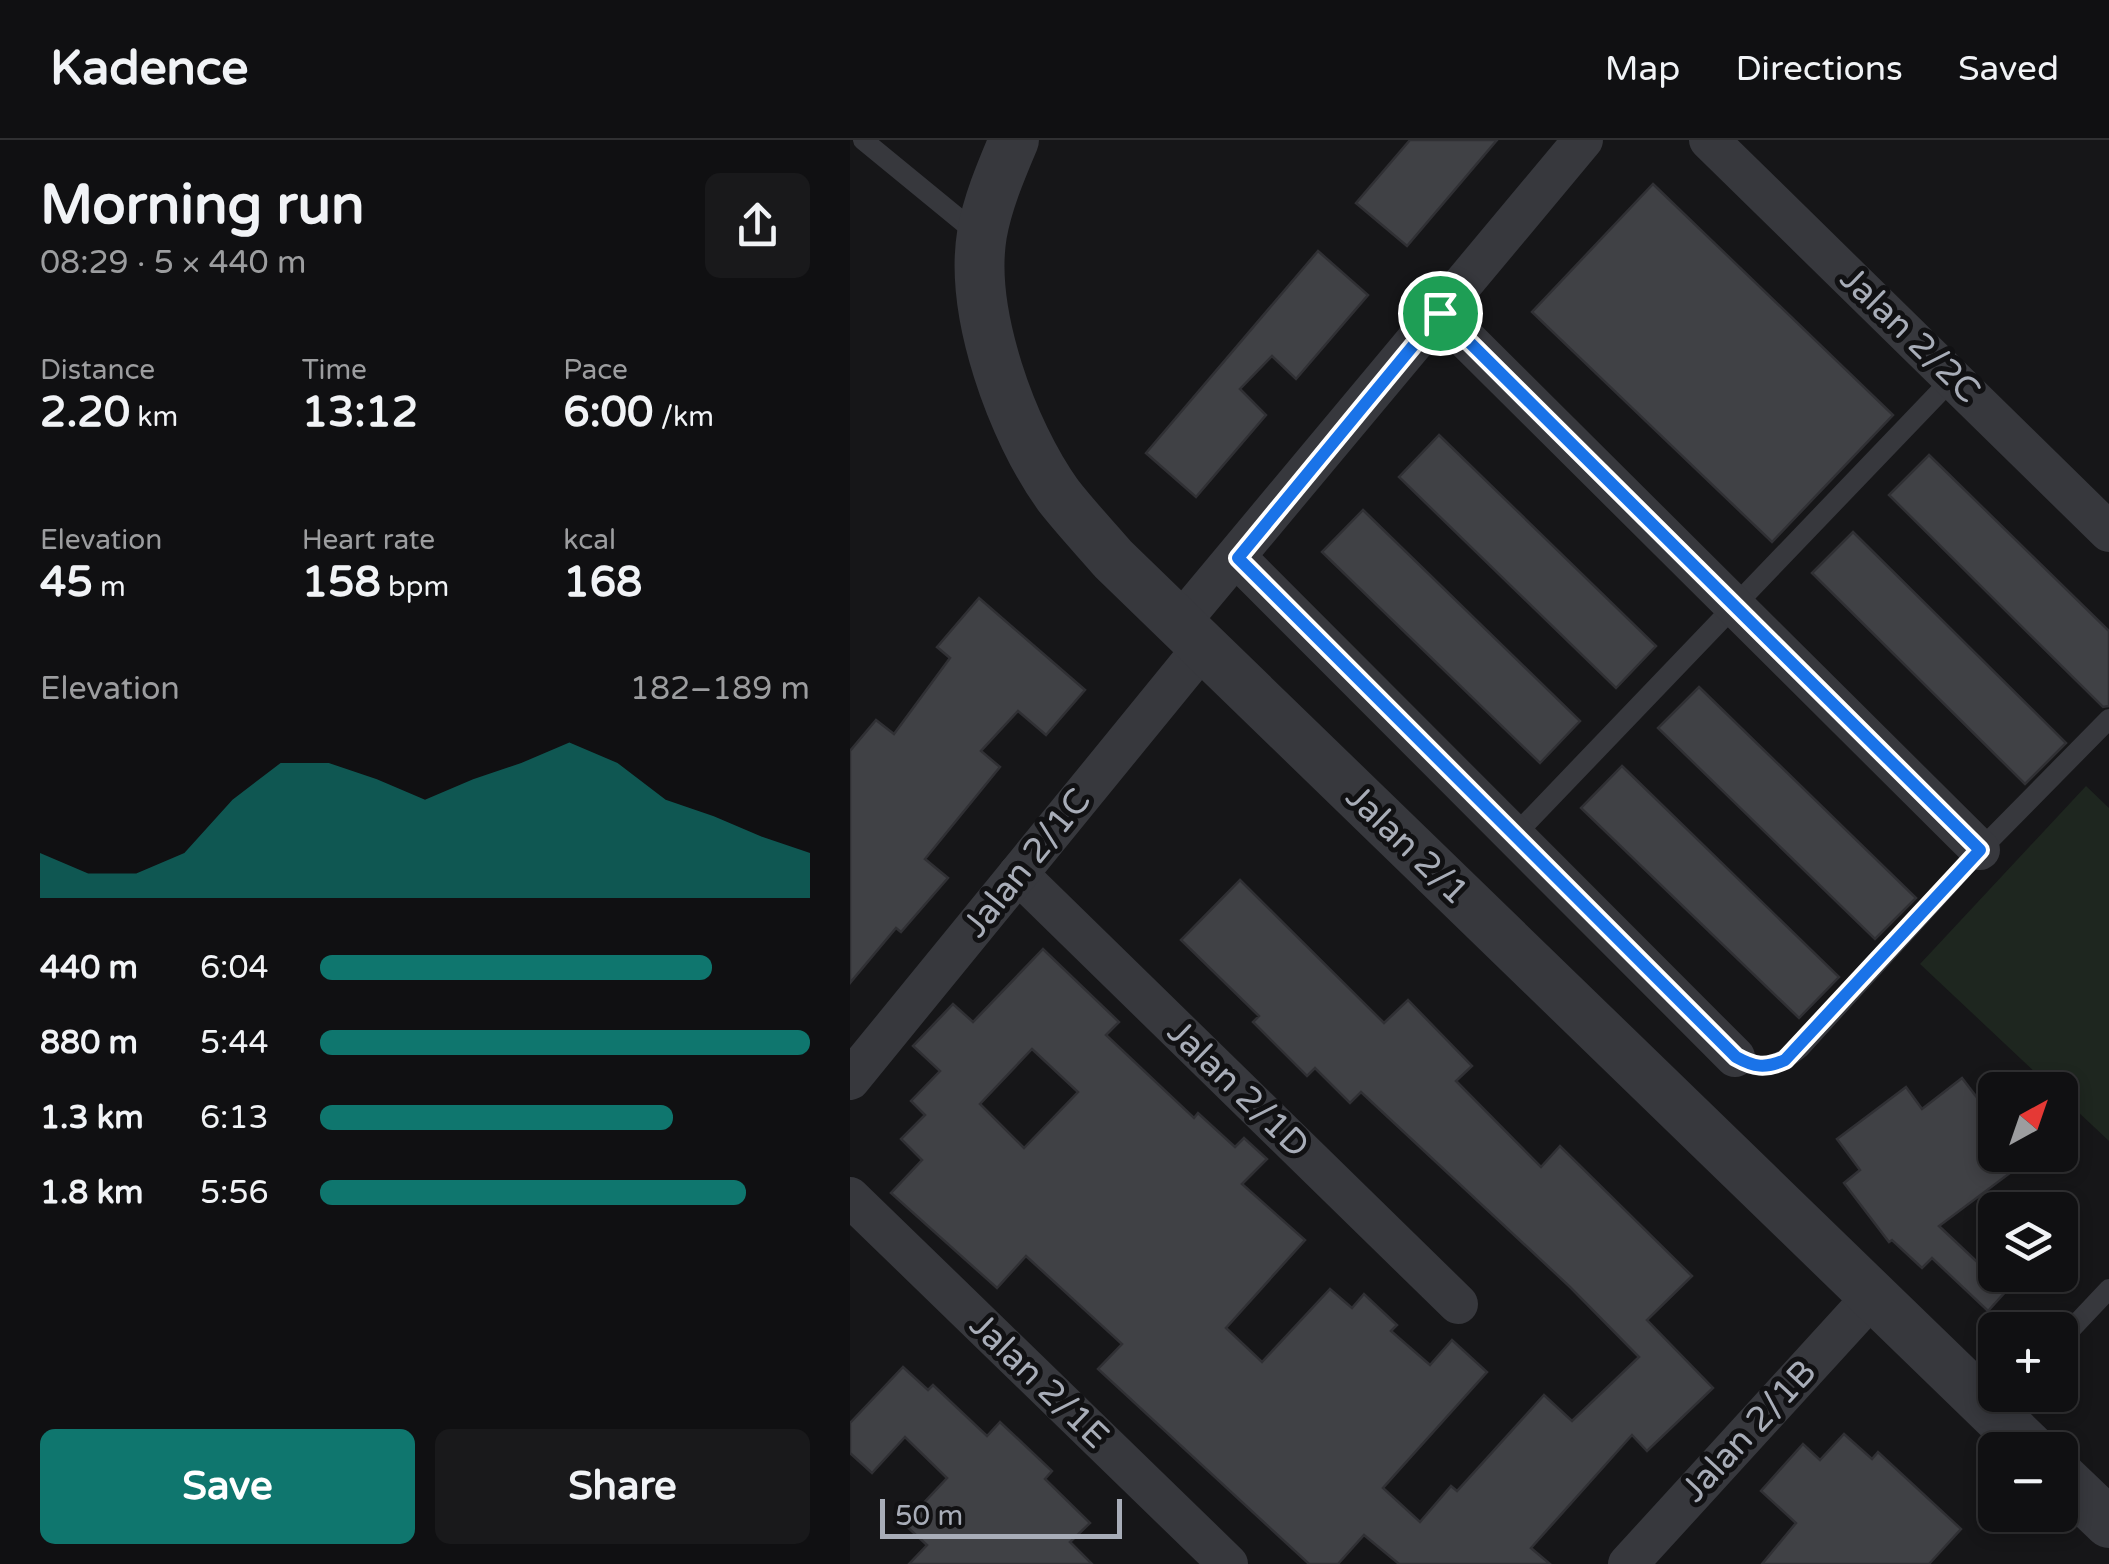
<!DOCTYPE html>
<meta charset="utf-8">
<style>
:root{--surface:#101012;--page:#19191b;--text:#f1f3f6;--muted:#9c9d9f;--line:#303032;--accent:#0f766e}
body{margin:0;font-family:"Varela Round",sans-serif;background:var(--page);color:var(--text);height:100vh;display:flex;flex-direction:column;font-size:38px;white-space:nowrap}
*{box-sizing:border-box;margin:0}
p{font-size:32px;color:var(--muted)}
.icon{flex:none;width:55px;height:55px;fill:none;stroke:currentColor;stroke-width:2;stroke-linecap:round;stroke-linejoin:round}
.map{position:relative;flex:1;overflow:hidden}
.panel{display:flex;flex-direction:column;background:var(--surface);width:850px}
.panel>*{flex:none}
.needle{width:65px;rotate:40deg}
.controls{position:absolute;left:1128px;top:932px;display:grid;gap:20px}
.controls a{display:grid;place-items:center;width:100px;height:100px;border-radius:15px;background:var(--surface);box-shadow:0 5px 15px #0003,0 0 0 2px var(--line);font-size:50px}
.scale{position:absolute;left:30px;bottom:25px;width:242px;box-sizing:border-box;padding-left:10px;border:5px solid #a8adb8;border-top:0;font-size:28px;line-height:35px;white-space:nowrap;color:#a8adb8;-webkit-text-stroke:8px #111113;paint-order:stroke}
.pin{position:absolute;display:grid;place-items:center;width:85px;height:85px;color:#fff;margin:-42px;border:5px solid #fff;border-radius:50%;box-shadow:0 2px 10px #0007}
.round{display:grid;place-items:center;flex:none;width:105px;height:105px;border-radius:15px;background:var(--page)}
.overview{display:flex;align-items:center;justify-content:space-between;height:170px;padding:0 40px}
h1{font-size:55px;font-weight:700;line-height:75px}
.stats{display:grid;grid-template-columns:repeat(3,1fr);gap:15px;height:170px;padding:10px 40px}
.stats div{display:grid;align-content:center}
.stats b{font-size:42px;font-weight:700}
.stats small{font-size:28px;font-weight:400}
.stats p{font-size:28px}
.chart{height:280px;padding:20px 40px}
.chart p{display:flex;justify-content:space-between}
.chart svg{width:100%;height:180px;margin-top:10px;fill:var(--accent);opacity:.7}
.button{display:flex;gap:20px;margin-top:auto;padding:20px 40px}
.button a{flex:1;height:115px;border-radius:15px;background:var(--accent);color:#fff;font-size:40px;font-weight:700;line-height:115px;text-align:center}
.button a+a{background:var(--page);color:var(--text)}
ul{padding:0 40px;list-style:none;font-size:32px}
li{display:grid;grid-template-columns:160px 120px 1fr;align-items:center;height:75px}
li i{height:25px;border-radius:12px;background:var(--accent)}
header{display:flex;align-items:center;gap:60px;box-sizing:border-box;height:140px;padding:0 50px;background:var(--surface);border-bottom:2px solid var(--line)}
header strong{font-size:48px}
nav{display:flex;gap:55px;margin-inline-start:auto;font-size:35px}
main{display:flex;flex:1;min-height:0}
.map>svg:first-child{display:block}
.green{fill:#1e261f}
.building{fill:#404145;stroke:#303034;stroke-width:2.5;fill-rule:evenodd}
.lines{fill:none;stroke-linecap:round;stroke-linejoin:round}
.service{stroke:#37383d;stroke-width:20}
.minor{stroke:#37383d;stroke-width:40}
.tertiary{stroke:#37383d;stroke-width:50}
.route-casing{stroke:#fff;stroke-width:20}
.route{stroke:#1a73e8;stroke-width:12}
.labels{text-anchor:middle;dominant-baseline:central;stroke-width:10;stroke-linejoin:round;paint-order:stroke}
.street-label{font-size:35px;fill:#a8adb8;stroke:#111113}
</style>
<header>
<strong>Kadence</strong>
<nav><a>Map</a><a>Directions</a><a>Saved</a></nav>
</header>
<main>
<section class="panel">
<div class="overview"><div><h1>Morning run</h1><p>08:29 · 5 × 440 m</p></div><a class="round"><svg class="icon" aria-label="share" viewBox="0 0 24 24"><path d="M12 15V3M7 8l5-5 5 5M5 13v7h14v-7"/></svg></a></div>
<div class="stats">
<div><p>Distance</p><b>2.20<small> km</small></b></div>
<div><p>Time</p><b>13:12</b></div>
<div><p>Pace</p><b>6:00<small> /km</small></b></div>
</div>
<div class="stats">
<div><p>Elevation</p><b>45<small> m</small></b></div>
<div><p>Heart rate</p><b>158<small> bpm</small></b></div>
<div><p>kcal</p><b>168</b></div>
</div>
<div class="chart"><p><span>Elevation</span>182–189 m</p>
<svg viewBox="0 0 160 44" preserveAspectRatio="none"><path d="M0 44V33L10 38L20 38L30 33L40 20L50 11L60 11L70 15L80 20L90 15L100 11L110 6L120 11L130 20L140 24L150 29L160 33V44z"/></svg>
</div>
<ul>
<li><b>440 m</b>6:04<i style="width:80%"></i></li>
<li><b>880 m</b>5:44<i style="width:100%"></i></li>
<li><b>1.3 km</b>6:13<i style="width:72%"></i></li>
<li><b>1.8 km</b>5:56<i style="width:87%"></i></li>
</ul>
<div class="button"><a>Save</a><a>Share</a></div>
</section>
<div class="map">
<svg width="1259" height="1424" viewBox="0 0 1259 1424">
<rect width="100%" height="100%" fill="#161618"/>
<!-- green -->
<polygon class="green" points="1236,646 1259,668 1259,1001 1210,955 1210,950 1204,950 1070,824"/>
<!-- building -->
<g class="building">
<polygon points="560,0 647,0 557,106 506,63"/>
<polygon points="803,44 1043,275 922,402 682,172"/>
<polygon points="468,111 518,155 446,239 422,216 390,249 416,275 346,357 296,313"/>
<polygon points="589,295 806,506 766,548 549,337"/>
<polygon points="1079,315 1259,491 1259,566 1253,567 1039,355"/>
<polygon points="513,370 730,581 690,623 472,412"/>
<polygon points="1003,392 1216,603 1175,644 962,433"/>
<polygon points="129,458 235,550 196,595 168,571 131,611 150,627 75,719 98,738 51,792 46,788 0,843 0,611 26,580 44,594 100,518 87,507"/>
<polygon points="849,547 1066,758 1025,799 808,588"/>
<polygon points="772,626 989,837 949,878 731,668"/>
<path d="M390,740l144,143 24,-23 64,66 -16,15 85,86 19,-21 132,130 -45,44 66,68 -66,63 -15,-16 -101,113 19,16h-151l-35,-29 -26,29h-29l-211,-195 24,-25 -96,-88 -29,32 -106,-95 31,-33 -21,-21 24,-24 -14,-14 29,-30 -27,-25 40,-42 20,18 70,-73 76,73 -13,13 88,83 4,-5 37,34 9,-9 23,21 -25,25 63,56 -79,88 36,34 68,-73 22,19 12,-14 33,31 -6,6 39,34 22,-25 35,32 -104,116 37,34 31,-36 6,5 87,-96 28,26 67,-64 -69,-70 -209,-195 -11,11 -35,-35 -8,8 -54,-54 6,-6 -78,-76zM182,909l46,43 -54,56 -44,-44z"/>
<polygon points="1112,938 1145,981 1145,1015 1184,1015 1089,1086 1157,1150 1138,1171 1082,1118 1072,1128 1042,1100 1039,1102 994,1043 1010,1030 987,999 1056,947 1072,969"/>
<polygon points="53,1227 78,1250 83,1245 137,1296 150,1282 202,1331 195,1339 240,1383 220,1402 242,1424 59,1424 77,1405 54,1384 97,1338 55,1297 22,1333 0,1313 0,1283"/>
<polygon points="994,1294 1022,1319 1028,1312 1111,1389 1079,1424 912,1424 946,1383 911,1351 953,1304 970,1320"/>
</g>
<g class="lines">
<!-- service -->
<g class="service">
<polyline points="13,0 130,96"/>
<polyline points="665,695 1104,237"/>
<path d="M885,917c26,15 42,10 65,-9l180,-198 129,-131"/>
<polyline points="1210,1201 1259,1149"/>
</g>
<!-- minor -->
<g class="minor">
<polyline points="859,0 1259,392"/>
<polyline points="590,173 1130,710"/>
<polyline points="387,418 885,917"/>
<polyline points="329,484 733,0"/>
<polyline points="168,734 608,1164"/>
<polyline points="0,940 354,506"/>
<polyline points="0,1057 378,1424"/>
<polyline points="778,1424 1021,1158"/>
</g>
<!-- tertiary -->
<g class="tertiary">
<path d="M164,0c-13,31 -26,61 -32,94 -13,79 30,197 76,261 17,22 37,43 55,64l919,891"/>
<polyline points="1210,1336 1259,1383"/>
</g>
</g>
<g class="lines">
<defs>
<path id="route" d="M590,173l540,537 -195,210c-20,9 -31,7 -49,-3l-498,-499z"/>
</defs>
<!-- route casing -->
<use href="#route" class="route-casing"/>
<!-- route -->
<use href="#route" class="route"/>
</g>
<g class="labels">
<!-- street labels -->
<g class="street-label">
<text transform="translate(1060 195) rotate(44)">Jalan 2/2C</text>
<text transform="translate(557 705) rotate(44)">Jalan 2/1</text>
<text transform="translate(177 723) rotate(-51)">Jalan 2/1C</text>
<text transform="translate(388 949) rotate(44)">Jalan 2/1D</text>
<text transform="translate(189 1241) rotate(44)">Jalan 2/1E</text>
<text transform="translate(899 1291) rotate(-47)">Jalan 2/1B</text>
</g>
</g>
</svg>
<div class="controls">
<a><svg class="needle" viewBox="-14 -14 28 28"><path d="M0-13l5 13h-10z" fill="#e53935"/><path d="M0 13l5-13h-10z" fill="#9c9d9f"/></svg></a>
<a><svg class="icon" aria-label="layers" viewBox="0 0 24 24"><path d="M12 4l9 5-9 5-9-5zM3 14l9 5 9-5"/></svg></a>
<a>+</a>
<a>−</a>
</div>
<div class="scale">50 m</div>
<div class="pin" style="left:590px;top:173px;background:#1e9e55"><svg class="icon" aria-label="arrive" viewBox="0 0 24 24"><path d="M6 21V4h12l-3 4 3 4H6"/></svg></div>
</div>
</main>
